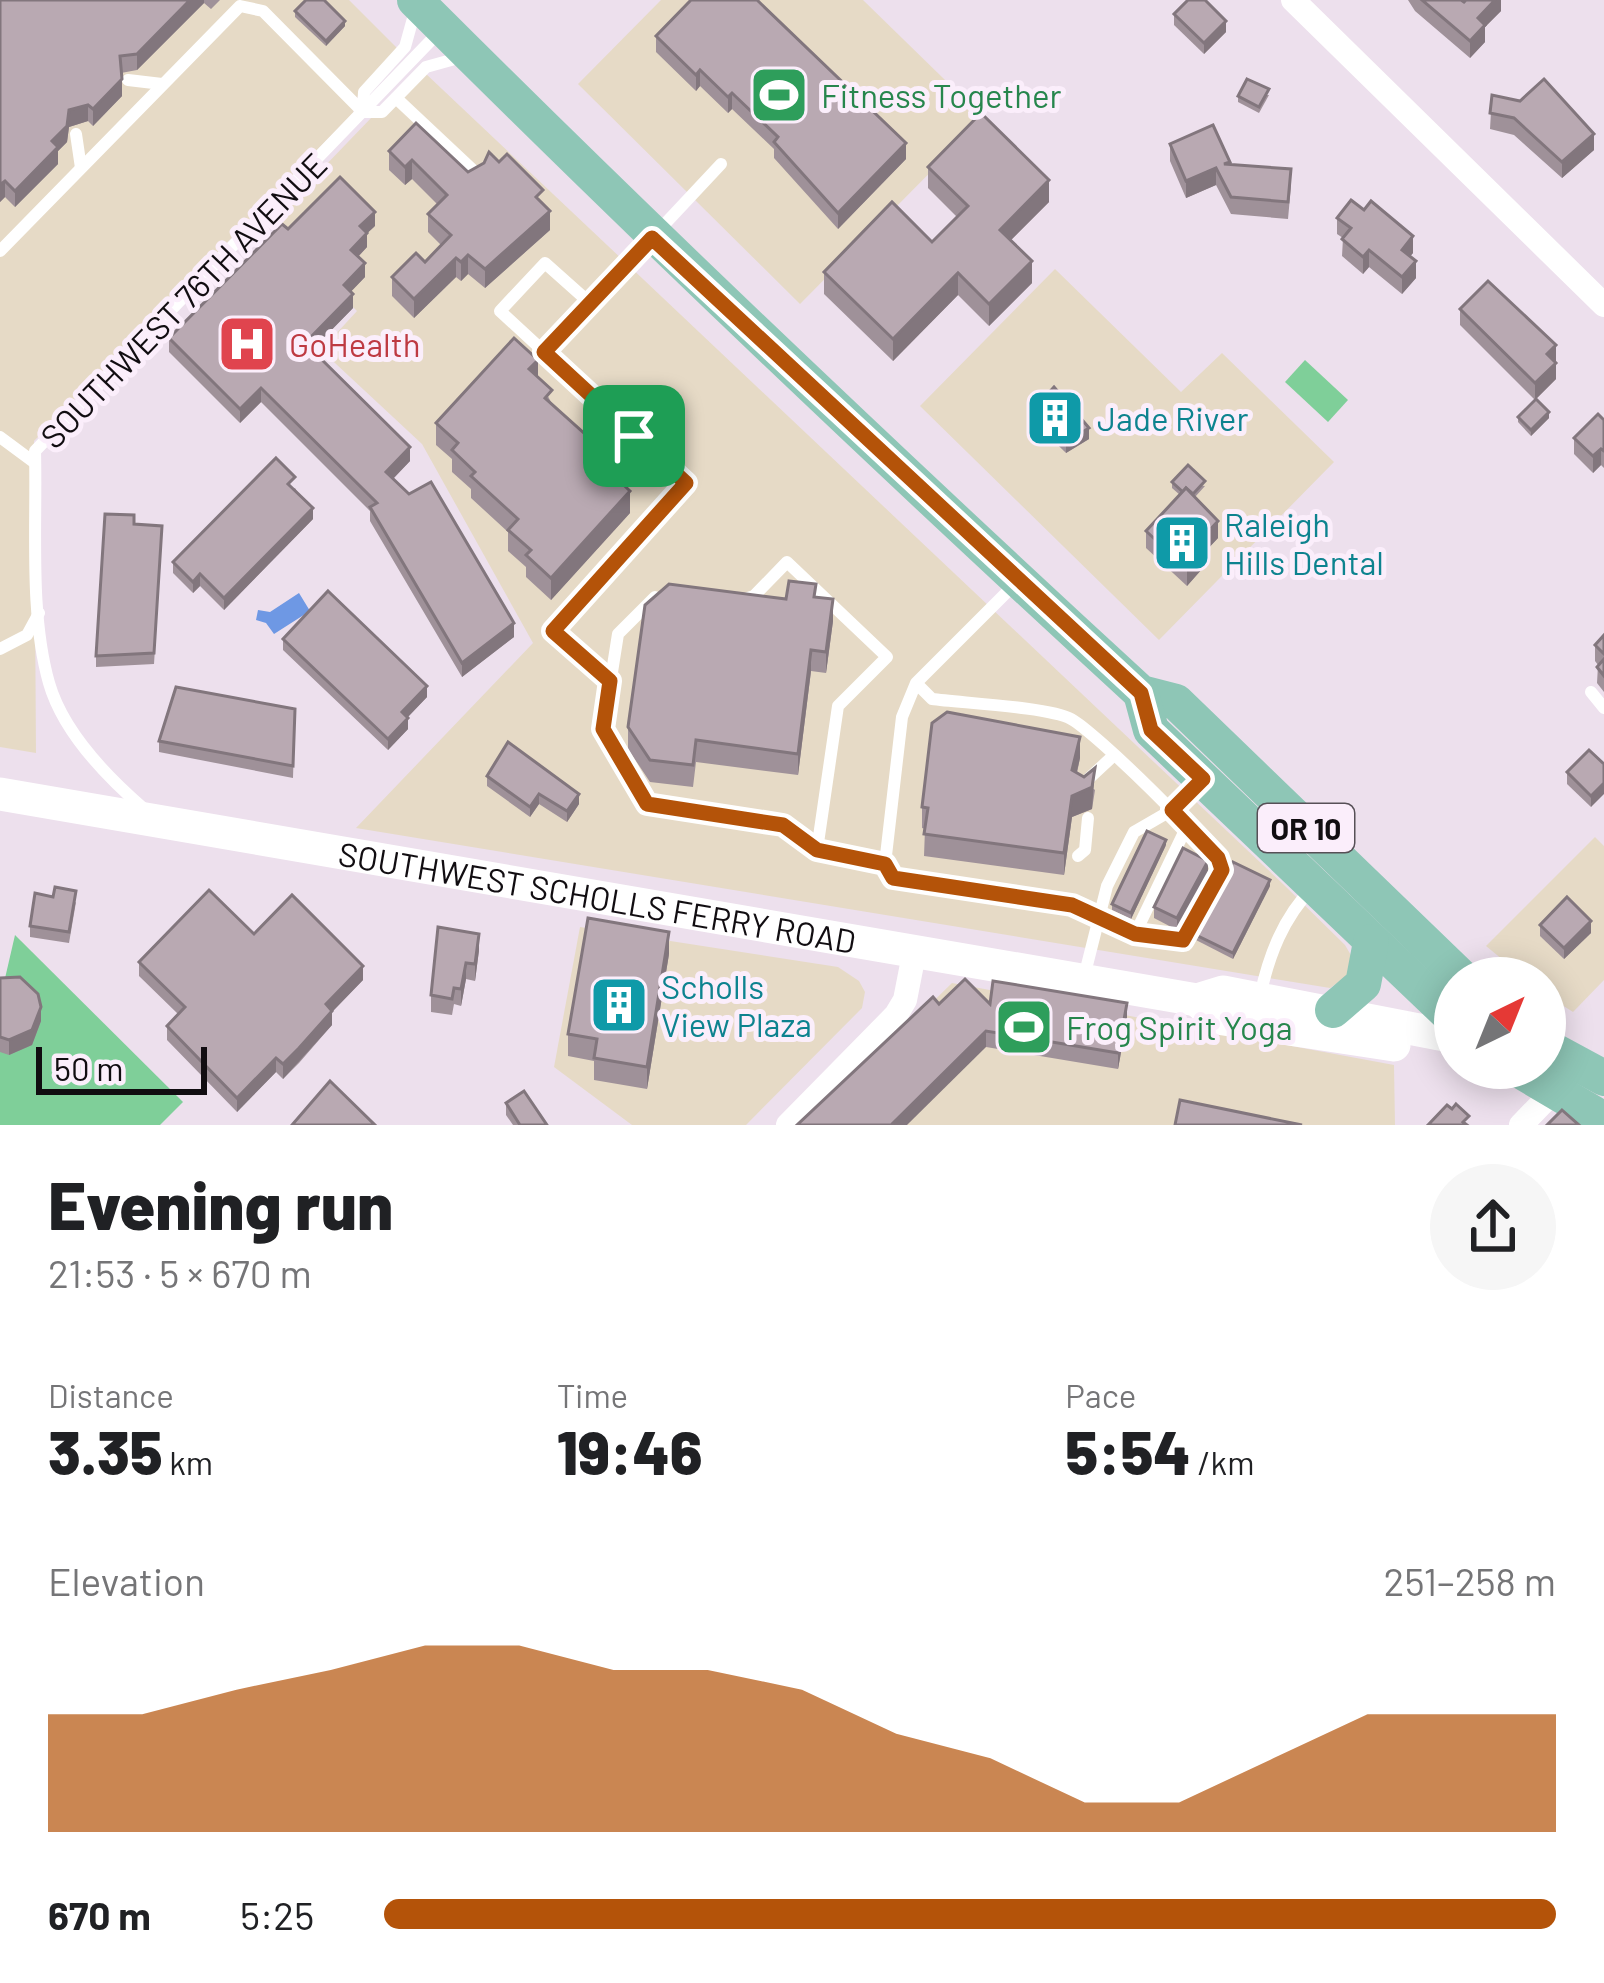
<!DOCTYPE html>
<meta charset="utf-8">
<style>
:root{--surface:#fff;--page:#f6f6f6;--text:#202124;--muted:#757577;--accent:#b45309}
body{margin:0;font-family:Barlow,sans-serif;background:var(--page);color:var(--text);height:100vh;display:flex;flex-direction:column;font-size:45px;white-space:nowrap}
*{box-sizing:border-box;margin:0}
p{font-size:39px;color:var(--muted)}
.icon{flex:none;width:66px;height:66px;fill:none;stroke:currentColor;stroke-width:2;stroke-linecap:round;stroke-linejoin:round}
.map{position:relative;height:1125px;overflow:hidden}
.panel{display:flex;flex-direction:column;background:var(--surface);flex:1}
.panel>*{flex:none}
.needle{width:78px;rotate:43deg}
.controls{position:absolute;left:1434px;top:957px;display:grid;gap:24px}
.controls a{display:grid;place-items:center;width:132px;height:132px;border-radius:50%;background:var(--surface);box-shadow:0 6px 30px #0003;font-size:60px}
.scale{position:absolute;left:36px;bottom:30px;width:171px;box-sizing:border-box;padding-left:12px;border:6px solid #110d11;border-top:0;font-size:33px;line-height:42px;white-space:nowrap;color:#110d11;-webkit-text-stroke:9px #fbeefb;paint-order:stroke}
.pin{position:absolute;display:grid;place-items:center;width:102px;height:102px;color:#fff;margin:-51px;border-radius:24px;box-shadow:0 6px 18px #0006}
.round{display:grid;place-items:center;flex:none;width:126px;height:126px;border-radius:63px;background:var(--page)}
.headline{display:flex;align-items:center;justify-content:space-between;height:204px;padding:0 48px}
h1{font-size:66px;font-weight:800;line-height:90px}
.figures{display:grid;grid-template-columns:repeat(3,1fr);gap:18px;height:204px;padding:12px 48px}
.figures div{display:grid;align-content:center}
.figures b{font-size:60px;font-weight:800}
.figures small{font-size:33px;font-weight:400}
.figures p{font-size:33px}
.chart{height:336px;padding:24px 48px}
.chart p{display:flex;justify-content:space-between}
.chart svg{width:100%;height:216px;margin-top:12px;fill:var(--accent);opacity:.7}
ul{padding:0 48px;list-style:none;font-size:39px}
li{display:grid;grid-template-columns:192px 144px 1fr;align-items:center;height:90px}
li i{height:30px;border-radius:15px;background:var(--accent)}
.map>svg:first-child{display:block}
.commercial{fill:#e6dac6}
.green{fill:#7fcf99}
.water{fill:#6e98e4}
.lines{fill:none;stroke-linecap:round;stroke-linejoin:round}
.lane{stroke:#fff;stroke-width:12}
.street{stroke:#fff;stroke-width:24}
.secondary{stroke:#fff;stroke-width:33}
.primary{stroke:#8ec6b6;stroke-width:36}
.wall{fill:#9f9199}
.shaded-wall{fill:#82767d}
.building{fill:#b9a9b2;stroke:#82767d;stroke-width:3}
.route-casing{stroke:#fff;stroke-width:24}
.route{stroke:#b45309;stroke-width:15}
.labels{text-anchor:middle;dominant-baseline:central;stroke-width:10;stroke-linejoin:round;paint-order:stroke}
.shield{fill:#fbeefb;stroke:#575057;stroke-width:3}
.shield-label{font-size:30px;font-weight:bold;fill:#110d11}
.leisure-label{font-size:33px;fill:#27864d;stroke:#fbeefb;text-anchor:start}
.street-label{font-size:33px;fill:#110d11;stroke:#fbeefb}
.health-label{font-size:33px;fill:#be3a42;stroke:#fbeefb;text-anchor:start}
.culture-label{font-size:33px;fill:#0d838f;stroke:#fbeefb;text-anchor:start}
</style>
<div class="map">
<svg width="1604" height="1125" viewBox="0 0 1604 1125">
<rect width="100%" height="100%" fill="#ede0ed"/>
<!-- commercial -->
<g class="commercial">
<polygon points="0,0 349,0 397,48 360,88 353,113 34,441 36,753 0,747"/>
<polygon points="661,0 863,0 984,118 800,304 578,84"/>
<polygon points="424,72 1283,884 1345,945 1352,957 1348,975 1330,988 356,828 533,643 422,444 321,350 357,311 269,224 373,116"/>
<polygon points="1055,269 1181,392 1222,353 1334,462 1159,640 920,406"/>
<polygon points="1595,837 1604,846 1604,980 1573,1012 1545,994 1545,978 1525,978 1486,946"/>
<polygon points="580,927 838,967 859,981 865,992 862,1008 746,1125 632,1125 554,1067"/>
<polygon points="952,983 1394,1065 1395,1125 807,1125"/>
</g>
<!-- green -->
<g class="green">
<polygon points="1305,360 1348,400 1328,422 1285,382"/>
<polygon points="15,935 183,1102 160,1125 0,1125 0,1000"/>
</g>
<!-- water -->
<polygon class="water" points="299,593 310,611 274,634 266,623 256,620 258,610 270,612"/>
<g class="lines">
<!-- lane -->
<g class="lane">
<polyline points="128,80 162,84"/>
<polyline points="396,98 477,174"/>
<polyline points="363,111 364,92 405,47 415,11"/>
<polyline points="363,112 382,112 426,67 462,57"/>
<polyline points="76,134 81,168"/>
<polyline points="0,251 240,6 263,11 363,112"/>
<polyline points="591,304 545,263 500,311 686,483 553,630 610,681"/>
<polyline points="544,353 721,164"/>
<polyline points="0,437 35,463"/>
<polyline points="655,597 618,634 603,729 647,804 783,825 817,850 885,864"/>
<polyline points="739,601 754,596 787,562 887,657 838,706 817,850"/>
<polyline points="0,649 27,635 39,613"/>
<path d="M916,683l16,16c30,4 117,8 139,20 23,12 144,129 150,151l-38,71 -48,-7 -63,-29 -179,-27 -8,-14 17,-147 14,-34 101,-101"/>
<polyline points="1591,692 1604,708"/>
<polyline points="1085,782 1112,757"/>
<path d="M143,808c-37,-32 -80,-76 -94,-125 -20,-71 -12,-158 -14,-232l405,-420"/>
<polyline points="1078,856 1085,850 1088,818"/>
<polyline points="1135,934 1187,826"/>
<polyline points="1083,981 1107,886 1134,832 1172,810 1201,780"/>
<path d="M1260,996c9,-41 23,-78 53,-109"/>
</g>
<!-- street -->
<g class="street">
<polyline points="1293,0 1604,305"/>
<polyline points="788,1125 896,1015 905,1000 914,954"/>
<polyline points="1521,1125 1553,1092"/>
</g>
<!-- secondary -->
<g class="secondary">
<path id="s1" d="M0,794l1197,206 26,-8 232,45"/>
<polyline points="1197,1000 1217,1018 1394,1045"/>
</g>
<!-- primary -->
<g class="primary">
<path d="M415,0c237,237 479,466 726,693l35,9 286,276"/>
<polyline points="1141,693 1151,730 1455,1020"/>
<polyline points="1333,1010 1363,984 1371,942"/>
<polyline points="1545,1046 1604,1078"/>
<polyline points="1516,1068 1604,1120"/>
</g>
</g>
<!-- wall -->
<g class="wall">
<polygon points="0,0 220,0 211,9 204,3 137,70 121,73 122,96 93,126 88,121 69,127 67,142 58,151 58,164 15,207 5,197 0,202"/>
<polygon points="1408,0 1461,0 1464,2 1501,0 1501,11 1485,27 1485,42 1470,58 1415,11"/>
<polygon points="295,11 345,26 326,46 295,17"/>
<polygon points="1174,14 1226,32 1204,54 1174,25"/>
<polygon points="656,36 906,159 838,229 774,158 774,149 732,109 728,113 700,86 696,91 656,52"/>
<polygon points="1269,95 1259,113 1238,102 1238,96"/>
<polygon points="1492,95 1594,150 1562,178 1514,135 1490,129"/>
<polygon points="1170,144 1291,186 1288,219 1231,214 1216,185 1186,198 1170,161"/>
<polygon points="389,151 468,172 543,204 550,230 485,288 468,274 461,281 456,277 414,318 392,296 392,277 425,262 441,245 428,232 428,214 437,204 412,179 405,185 389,170"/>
<polygon points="928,167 1049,202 1011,240 1032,283 989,326 958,295 893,361 824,294 824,272 932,242 957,217 928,188"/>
<polygon points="1337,218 1413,253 1410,256 1416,278 1402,294 1369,267 1363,274 1342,256 1343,238 1337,234"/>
<polygon points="375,226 367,233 367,247 358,257 365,277 351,291 353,308 312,350 410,461 393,479 514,637 462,677 370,521 370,511 261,402 240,423 169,352 169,338"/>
<polygon points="1460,309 1556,345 1556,379 1535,400 1460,325"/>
<polygon points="538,377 552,404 615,477 630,513 551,600 526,577 526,567 508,551 508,532 471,498 471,489 452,472 452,459 436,445 436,423"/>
<polygon points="1033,410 1089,439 1066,453 1033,421"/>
<polygon points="1518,417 1549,418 1531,436 1518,422"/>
<polygon points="1604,420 1604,468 1601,465 1593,473 1574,454 1574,438"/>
<polygon points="1172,482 1205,486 1195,497 1218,538 1202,555 1202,569 1187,586 1146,548 1146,531 1180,495 1172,488"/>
<polygon points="295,488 313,519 224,610 200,586 193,593 173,573 173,562"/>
<polygon points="134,524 162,537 154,664 96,667 96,656"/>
<polygon points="816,597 833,621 826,673 811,671 798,775 696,762 693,787 650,782 628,749 628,727 786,599"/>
<polygon points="1604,635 1604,692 1597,683 1598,665 1595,661 1595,645"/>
<polygon points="283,639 427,697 408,717 408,729 388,750 283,650"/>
<polygon points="295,709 293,778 159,752 159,741"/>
<polygon points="1080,758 1077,773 1095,790 1092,809 1072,817 1064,875 924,856 925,829 922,828 922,807"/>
<polygon points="1604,764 1591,807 1567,784 1567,772"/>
<polygon points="487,776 579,804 567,822 539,804 530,817 487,786"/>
<polygon points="1166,845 1131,919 1112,910 1112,904"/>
<polygon points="1208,872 1177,930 1154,918 1154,907"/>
<polygon points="1270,886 1233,959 1196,940 1196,935"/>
<polygon points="76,902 69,943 30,937 30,926"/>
<polygon points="1540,925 1591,933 1564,959 1540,936"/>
<polygon points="254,934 363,980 332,1012 332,1025 299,1063 283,1079 276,1072 237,1112 167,1040 167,1026 178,1014 139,976 139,962"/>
<polygon points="479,950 475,981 466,979 461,1006 454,1004 452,1015 431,1012 431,995"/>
<polygon points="669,954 647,1089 594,1080 594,1061 568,1056 568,1034"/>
<polygon points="0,978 41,1021 32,1045 9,1055 0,1052"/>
<polygon points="939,1004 1127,1019 1118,1069 986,1047"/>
<polygon points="506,1103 547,1125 513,1125 506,1115"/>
</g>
<!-- shaded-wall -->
<g class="shaded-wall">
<polygon points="190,0 204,0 204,3 137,70 137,54"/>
<polygon points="1495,0 1501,0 1501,11 1485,27 1485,42 1470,58 1470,41 1478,18"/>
<polygon points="345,21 345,26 326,46 326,41"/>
<polygon points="1226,21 1226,32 1204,54 1204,43"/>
<polygon points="700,70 700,86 696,91 696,75"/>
<polygon points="122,79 122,96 93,126 93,109"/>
<polygon points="732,93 732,109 728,113 728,97"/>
<polygon points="88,105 88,121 69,127 67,142 58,151 58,164 15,207 15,191 52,141 69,110"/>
<polygon points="1594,134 1594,150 1562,178 1562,162"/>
<polygon points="906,143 906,159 838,229 838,213"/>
<polygon points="412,160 412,179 405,185 405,167"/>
<polygon points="1216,168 1216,185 1186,198 1186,181"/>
<polygon points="1049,180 1049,202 1000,251 1000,230"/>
<polygon points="5,181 5,197 0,202 0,185"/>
<polygon points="550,211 550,230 485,288 485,269"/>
<polygon points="375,212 375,226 360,240 360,226"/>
<polygon points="367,233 367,247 351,264 351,250"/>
<polygon points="1413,236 1413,253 1402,266 1402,250"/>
<polygon points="1369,250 1369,267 1363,274 1363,257"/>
<polygon points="468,255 468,274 461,281 461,262"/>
<polygon points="456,258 456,277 414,318 414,299"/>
<polygon points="1032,261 1032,283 989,326 989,304"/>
<polygon points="1416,261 1416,278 1402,294 1402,277"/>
<polygon points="365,263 365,277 344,299 344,285"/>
<polygon points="958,273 958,295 893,361 893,339"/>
<polygon points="353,294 353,308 305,357 305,343"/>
<polygon points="1556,345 1556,362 1547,354"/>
<polygon points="538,360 538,382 529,369"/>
<polygon points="1556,363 1556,379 1535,400 1535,383"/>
<polygon points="261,388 261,402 240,423 240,409"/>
<polygon points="1549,412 1549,418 1531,436 1531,430"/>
<polygon points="1089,428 1089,439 1066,453 1066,442"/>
<polygon points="410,447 410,461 386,486 386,472"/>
<polygon points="1601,449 1601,465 1593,473 1593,456"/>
<polygon points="630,491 630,513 551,600 551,578"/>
<polygon points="313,508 313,519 224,610 224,598"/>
<polygon points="1218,521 1218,538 1202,555 1202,569 1187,586 1187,569 1195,546"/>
<polygon points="200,574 200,586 193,593 193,582"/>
<polygon points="833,599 833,621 826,673 826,652"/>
<polygon points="514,623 514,637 462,677 462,663"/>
<polygon points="811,650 811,671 798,775 798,754"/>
<polygon points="427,686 427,697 402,723 402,712"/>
<polygon points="408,718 408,729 388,750 388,739"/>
<polygon points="1080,737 1080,758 1072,792 1072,770"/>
<polygon points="1095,768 1092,809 1072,817 1064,875 1064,853 1072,796"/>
<polygon points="1604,783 1604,794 1591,807 1591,796"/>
<polygon points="539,794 539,804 530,817 530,807"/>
<polygon points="579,794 579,804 567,822 567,811"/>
<polygon points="1166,840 1166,845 1131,919 1131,913"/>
<polygon points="1208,861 1208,872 1177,930 1177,918"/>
<polygon points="1270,880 1270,886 1233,959 1233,953"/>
<polygon points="1591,921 1591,933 1564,959 1564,948"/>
<polygon points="669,932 669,954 647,1089 647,1067"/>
<polygon points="479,934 479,950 475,981 475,964"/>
<polygon points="466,963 466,979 461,1006 461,989"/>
<polygon points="363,966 363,980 332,1012 332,1025 283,1079 283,1064 326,1004"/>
<polygon points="1127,1003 1127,1019 1118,1069 1118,1053"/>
<polygon points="41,1007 41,1021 32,1045 9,1055 9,1040"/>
<polygon points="986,1031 986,1047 907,1125 891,1125"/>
<polygon points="276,1058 276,1072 237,1112 237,1098"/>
</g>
<!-- building -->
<g class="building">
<polygon points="0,0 190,0 137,54 120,56 122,79 93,109 88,105 69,110 67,126 52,141 58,147 15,191 5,181 0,185"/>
<polygon points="306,0 324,0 345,21 326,41 295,11"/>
<polygon points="691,0 757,0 906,143 838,213 774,142 778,137 732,93 728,97 700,70 696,75 656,36"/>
<polygon points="1188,0 1205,0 1226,21 1204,43 1174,14"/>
<polygon points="1422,0 1461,0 1464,2 1466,0 1495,0 1478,18 1485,25 1470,41"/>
<polygon points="1247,79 1269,89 1259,107 1238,96"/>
<polygon points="1544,79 1594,134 1562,162 1514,118 1490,113 1492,95 1520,101"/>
<polygon points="981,113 1049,180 1000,230 1032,261 989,304 958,273 893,339 824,272 892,202 932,242 968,206 928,167"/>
<polygon points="416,123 468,172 484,163 489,152 499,162 507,154 543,190 536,197 550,211 485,269 468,255 461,262 456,258 414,299 392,277 416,253 425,262 451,235 428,214 447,195 412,160 405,167 389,151"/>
<polygon points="1213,125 1230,162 1224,164 1291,169 1288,202 1231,197 1216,168 1186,181 1170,144"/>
<polygon points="340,177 375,212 360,226 367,233 351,250 365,263 344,285 353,294 305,343 410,447 386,472 409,494 431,482 514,623 462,663 370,507 377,503 261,388 240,409 169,338 282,224 288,229"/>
<polygon points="1351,200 1364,210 1371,201 1413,236 1402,250 1416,261 1402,277 1369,250 1363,257 1342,239 1351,228 1337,218"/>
<polygon points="1488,281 1556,345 1547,354 1556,363 1535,383 1460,309"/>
<polygon points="514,338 538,360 529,369 552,390 545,398 615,461 608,470 630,491 551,578 526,555 531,550 508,530 518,519 471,476 475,472 452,450 458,443 436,423"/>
<polygon points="1054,387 1089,428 1066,442 1033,410"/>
<polygon points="1536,399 1549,412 1531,430 1518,417"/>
<polygon points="1598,414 1604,420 1604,451 1601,449 1593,456 1574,438"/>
<polygon points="276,458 295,477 288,484 313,508 224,598 200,574 193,582 173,562"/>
<polygon points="1188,465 1205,481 1193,494 1186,488 1183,492 1172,482"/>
<polygon points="1186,488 1218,521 1195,546 1202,553 1187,569 1146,531"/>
<polygon points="105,514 134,515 134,524 162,526 154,653 96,656"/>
<polygon points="789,581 816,584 814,597 833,599 826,652 811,650 798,754 696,740 693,765 650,760 628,727 645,605 669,584 786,599"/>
<polygon points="328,591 427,686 402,712 408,718 388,739 283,639"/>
<polygon points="1604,635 1604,654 1595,645"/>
<polygon points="1604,659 1604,676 1597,667"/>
<polygon points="176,687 295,709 293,766 159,741"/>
<polygon points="947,712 1080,737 1072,770 1084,777 1095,768 1092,787 1072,796 1064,853 924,834 928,808 922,807 932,723"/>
<polygon points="508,742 579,794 567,811 539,794 530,807 487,776"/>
<polygon points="1589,750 1604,764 1604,783 1591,796 1567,772"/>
<polygon points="1147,831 1166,840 1131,913 1112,904"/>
<polygon points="1183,848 1208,861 1177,918 1154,907"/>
<polygon points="1233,862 1270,880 1233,953 1196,935"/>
<polygon points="55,887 76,891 69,932 30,926 35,893 53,897"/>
<polygon points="209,890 254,934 292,895 363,966 326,1004 332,1011 299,1048 283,1064 276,1058 237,1098 167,1026 185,1007 139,962"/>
<polygon points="1567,897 1591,921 1564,948 1540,925"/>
<polygon points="588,918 669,932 647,1067 594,1058 597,1039 568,1034"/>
<polygon points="438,927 479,934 475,964 466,963 461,989 454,988 452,999 431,995"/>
<polygon points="20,977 38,994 41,1007 32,1030 9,1040 0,1037 0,978"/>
<polygon points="965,979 990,1004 993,981 1127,1003 1118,1053 986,1031 891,1125 797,1125 933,997 939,1004"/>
<polygon points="330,1081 375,1125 292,1125"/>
<polygon points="524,1091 547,1125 520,1125 506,1103"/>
<polygon points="1180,1100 1302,1125 1175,1125"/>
<polygon points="1456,1104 1469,1116 1463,1122 1467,1125 1428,1125 1447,1105 1452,1109"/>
<polygon points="1562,1110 1579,1125 1547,1125"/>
</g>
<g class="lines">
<defs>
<polygon id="route" points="652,238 1141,693 1151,730 1203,779 1172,810 1218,858 1222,870 1183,940 1135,934 1072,905 893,878 885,864 817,850 783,825 647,804 603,729 610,681 553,631 686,483 544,352"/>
</defs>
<!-- route casing -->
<use href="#route" class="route-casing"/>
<!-- route -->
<use href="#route" class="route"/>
</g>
<!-- icons -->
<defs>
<symbol id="stadium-square" viewBox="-11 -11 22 22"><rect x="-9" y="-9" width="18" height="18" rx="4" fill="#2e9e5b" stroke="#fbeefb"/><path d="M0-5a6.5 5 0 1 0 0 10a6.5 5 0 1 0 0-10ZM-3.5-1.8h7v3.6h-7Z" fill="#fff"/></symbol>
<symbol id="hospital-square" viewBox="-11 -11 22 22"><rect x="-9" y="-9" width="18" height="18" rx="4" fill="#e0444e" stroke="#fbeefb"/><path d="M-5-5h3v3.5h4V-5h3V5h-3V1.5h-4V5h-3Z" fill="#fff"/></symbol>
<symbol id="building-square" viewBox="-11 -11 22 22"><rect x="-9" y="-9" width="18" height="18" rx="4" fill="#0f9aa8" stroke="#fbeefb"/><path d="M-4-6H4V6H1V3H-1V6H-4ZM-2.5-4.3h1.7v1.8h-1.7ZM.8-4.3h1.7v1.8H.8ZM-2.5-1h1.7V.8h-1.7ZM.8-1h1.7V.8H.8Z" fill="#fff"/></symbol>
</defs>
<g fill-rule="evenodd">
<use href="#stadium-square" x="746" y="62" width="66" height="66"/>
<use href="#hospital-square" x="214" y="311" width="66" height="66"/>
<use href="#building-square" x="1022" y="385" width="66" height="66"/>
<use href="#building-square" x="1149" y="510" width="66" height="66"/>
<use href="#building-square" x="586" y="972" width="66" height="66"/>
<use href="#stadium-square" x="991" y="994" width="66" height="66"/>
</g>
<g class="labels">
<!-- shield labels -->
<rect class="shield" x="1258" y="804" width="96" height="48" rx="9"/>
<g class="shield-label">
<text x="1306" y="828">OR 10</text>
</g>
<!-- leisure labels -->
<g class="leisure-label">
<text x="821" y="95">Fitness Together</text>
<text x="1066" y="1027">Frog Spirit Yoga</text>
</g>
<!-- street labels -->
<g class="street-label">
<text transform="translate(183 300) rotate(-46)">SOUTHWEST 76TH AVENUE</text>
<text stroke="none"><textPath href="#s1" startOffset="606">SOUTHWEST SCHOLLS FERRY ROAD</textPath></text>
</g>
<!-- health labels -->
<g class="health-label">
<text x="289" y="344">GoHealth</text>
</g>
<!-- culture labels -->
<g class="culture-label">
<text x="1097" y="418">Jade River</text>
<text x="1224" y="524">Raleigh<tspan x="1224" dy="38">Hills Dental</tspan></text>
<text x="661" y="986">Scholls<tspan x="661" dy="38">View Plaza</tspan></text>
</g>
</g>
</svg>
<div class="controls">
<a><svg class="needle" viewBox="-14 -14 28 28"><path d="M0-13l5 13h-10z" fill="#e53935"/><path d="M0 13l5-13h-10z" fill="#757577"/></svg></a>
</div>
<div class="scale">50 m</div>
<div class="pin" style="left:634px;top:436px;background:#1e9e55"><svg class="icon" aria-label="arrive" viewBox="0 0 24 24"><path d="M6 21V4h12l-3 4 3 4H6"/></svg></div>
</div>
<section class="panel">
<div class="headline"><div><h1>Evening run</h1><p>21:53 · 5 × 670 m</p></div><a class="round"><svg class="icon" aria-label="share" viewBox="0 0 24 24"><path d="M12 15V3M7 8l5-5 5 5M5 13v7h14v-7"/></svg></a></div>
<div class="figures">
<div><p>Distance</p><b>3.35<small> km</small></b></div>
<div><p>Time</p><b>19:46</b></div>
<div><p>Pace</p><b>5:54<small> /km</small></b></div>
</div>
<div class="chart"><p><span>Elevation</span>251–258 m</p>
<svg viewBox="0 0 160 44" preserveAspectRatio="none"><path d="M0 44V20L10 20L20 15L30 11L40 6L50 6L60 11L70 11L80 15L90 24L100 29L110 38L120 38L130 29L140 20L150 20L160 20V44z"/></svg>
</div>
<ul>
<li><b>670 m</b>5:25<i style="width:100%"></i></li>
</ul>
</section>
